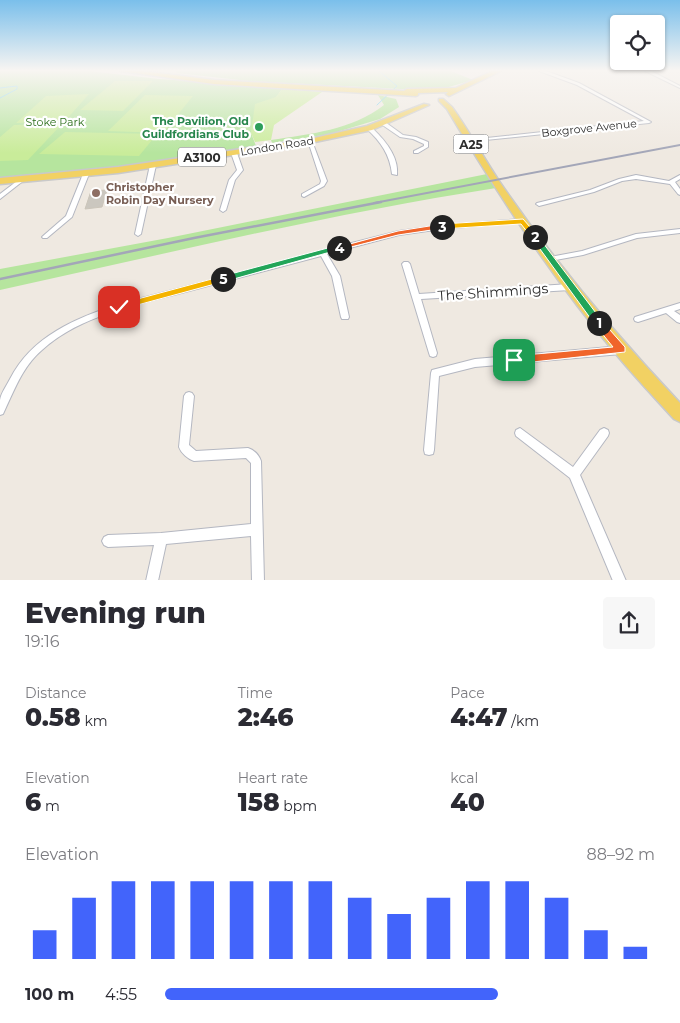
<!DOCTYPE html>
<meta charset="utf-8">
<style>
:root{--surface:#fff;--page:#f7f7f7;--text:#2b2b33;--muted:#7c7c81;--accent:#4264fb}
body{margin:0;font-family:Montserrat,sans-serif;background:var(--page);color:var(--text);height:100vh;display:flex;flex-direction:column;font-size:19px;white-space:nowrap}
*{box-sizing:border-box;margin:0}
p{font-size:16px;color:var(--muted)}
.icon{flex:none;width:28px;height:28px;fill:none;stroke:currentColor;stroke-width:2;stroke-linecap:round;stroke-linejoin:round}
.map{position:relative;height:580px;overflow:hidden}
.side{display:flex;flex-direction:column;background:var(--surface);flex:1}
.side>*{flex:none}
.controls{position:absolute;left:610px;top:15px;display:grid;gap:10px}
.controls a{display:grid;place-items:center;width:55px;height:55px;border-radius:5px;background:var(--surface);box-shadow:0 1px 4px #0004;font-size:25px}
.pin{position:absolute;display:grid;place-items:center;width:42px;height:42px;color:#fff;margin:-21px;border-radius:10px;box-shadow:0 2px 8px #0006}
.km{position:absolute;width:25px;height:25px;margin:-12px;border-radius:50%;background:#222;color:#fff;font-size:14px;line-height:25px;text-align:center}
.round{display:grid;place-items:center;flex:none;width:52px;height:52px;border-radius:5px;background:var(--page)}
.head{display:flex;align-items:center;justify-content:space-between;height:85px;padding:0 25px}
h1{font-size:28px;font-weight:800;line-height:38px}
.figures{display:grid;grid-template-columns:repeat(3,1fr);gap:8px;height:85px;padding:5px 25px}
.figures div{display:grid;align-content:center}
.figures b{font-size:25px;font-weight:800}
.figures small{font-size:14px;font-weight:400}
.figures p{font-size:14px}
.chart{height:140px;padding:10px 25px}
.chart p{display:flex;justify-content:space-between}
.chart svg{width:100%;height:90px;margin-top:5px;stroke:var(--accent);stroke-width:6}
ul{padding:0 25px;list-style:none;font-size:16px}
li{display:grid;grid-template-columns:80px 60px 1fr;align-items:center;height:38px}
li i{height:12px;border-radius:6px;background:var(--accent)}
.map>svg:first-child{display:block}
.green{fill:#b6e59e}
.pitch{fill:#c9ec9a}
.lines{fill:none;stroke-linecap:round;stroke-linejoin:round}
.stream{stroke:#75cff0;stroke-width:1}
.building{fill:#cbc7bf;stroke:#cbc5ba}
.minor-casing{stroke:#b4b7c1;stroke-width:2}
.primary-casing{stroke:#c9c9c9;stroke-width:3}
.minor{fill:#fff;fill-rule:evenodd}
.primary{fill:#f2d163;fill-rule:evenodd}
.rail-far1{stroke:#a3a6b8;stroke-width:2}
.rail{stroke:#a3a6b8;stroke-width:2.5}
.split-1{fill:#f0652b;stroke:#fff}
.split-2{fill:#22a559;stroke:#fff}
.split-3{fill:#f5b400;stroke:#fff}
.split-4{fill:#f0652b;stroke:#fff}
.split-5{fill:#22a559;stroke:#fff}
.split-6{fill:#f5b400;stroke:#fff}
.leisure-dot{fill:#2e9e5b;stroke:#fff;stroke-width:2}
.education-dot{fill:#8d6e63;stroke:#fff;stroke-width:2}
.labels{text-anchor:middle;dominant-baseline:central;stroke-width:4.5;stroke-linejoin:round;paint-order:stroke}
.far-leisure-label{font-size:11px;font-weight:bold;fill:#27864d;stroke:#fff;text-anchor:end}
.far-park-label{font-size:11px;fill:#2c6e1b;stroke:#fff}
.far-street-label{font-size:11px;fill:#2e2e2e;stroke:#fff}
.far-education-label{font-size:11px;font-weight:bold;fill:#785e54;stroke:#fff;text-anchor:start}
.shield{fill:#fff;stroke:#6d6d6d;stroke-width:1}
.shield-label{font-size:12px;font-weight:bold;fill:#2e2e2e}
.street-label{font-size:14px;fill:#2e2e2e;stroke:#fff}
</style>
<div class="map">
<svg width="680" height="581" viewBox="0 0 680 581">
<rect width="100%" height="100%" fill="#efe9e1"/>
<!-- green -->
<g class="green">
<polygon points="0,71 89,71 159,79 282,87 282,89 251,133 256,146 121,166 0,178"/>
<polygon points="176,71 451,71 473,80 442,89 420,90 249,81 177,73"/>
<path d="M378,95l18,4 3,8 -19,12 -50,15 -58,9 -1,-3c39,-6 81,-10 113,-35z"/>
<path d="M487,174l9,14c-167,26 -331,66 -496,102v-21l168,-31z"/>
</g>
<!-- pitch -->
<g class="pitch">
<polygon points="115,81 153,81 123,111 80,110"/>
<polygon points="282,89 322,92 274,125 271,140 255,142 251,133 255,104 276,97"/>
<polygon points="89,94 65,121 16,123 46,96"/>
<polygon points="145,95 193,96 163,133 108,131"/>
<polygon points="62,124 28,160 0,161 0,137 14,125"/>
<polygon points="65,132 157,134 139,156 39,154"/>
</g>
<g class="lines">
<!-- stream -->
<g class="stream">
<polyline points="0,88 17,86 17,89 0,98"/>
<polyline points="377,105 397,86 379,71"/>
</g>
</g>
<!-- building -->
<polygon class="building" points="107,190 102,207 85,209 91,191"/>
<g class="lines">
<defs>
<g id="minor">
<polygon points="539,71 546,71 579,83 651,122 649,123 466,142 466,141 468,140 644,121 577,85"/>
<polygon points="645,71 651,71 680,86 680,88"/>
<polygon points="381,122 385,122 403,135 416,137 428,142 428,147 418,153 414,153 414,151 424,146 424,144 413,139 400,137 381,124"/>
<path d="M367,127h4c13,12 28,29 26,48l-5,-1c-2,-19 -11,-32 -25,-45z"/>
<polygon points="308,140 312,141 327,181 324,186 304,197 302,196 302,194 320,184 321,181 308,141"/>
<polygon points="232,152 237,153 243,170 235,180 226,210 223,212 220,210 229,180 237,170 231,153"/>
<polygon points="153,163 156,165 141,234 138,236 135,234 150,165"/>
<polygon points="86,172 89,174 72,217 47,238 43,238 42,237 43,236 66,216 83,174"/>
<polygon points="636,175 669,181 680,175 680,179 675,182 680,189 680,195 678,194 670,184 636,179 622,181 594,192 539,206 536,204 537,203 590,190 619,179"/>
<polygon points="21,178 24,180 23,181 0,199 0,194"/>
<path d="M523,219l3,2 -1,1 -83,7 -43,6 -72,19 13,22 9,41 -1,2h-6l-1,-2 -9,-41 -11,-20c-44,12 -88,23 -132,35 -49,13 -109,24 -147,59 -20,17 -28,41 -39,64l-3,1c0,-4 0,-10 0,-15 1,-7 7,-15 10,-21 22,-43 66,-61 109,-75l200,-52 3,-2h2l75,-19 43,-6z"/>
<polygon points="680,229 680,233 637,238 583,255 550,261 547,259 550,257 582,251 636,234"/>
<polygon points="404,262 408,262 410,264 419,294 570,284 574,287 570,290 421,299 437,353 436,356 433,357 430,356 429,353 402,264"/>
<polygon points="680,303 680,309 674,311 680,315 680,323 677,322 666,313 638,322 635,321 634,319 635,317"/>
<polygon points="621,346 624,348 625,350 624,352 621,354 475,367 439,376 434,450 433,454 429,455 425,454 424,450 431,373 432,370 475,359"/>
<path d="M189,392l3,1 2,3 -5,49 7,6 52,-3c6,2 11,7 13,13l3,120h-12l-1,-45 -85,8 -8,37h-12l8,-36 -46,2 -4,-2 -2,-4 2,-4 4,-2 53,-2 90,-9v-61l-5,-5 -52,3c-6,-2 -13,-8 -15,-14l5,-51 2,-3z"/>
<polygon points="520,428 573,467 600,430 604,428 608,430 609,433 608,436 580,475 626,581 613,581 570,478 516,436 515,433 516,430"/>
</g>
<g id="primary">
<polygon points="121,71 142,71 214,80 404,91 407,89 456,88 492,71 501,71 449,96 446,94 448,92 418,93 418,95 416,96 214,84"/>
<path d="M439,99h4l9,8c17,24 31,50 47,74 54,79 115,152 181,222v19l-6,-3c-19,-21 -40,-43 -58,-65 -64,-76 -118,-160 -169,-245l-8,-8z"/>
<polygon points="424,104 429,105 372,130 310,143 118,173 0,184 0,178 118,167 310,139 367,126"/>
</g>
</defs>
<!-- minor casing -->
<use href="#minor" class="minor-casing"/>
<!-- primary casing -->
<use href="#primary" class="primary-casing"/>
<!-- minor -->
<use href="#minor" class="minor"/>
<!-- primary -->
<use href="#primary" class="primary"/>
<!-- rail-far1 -->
<polyline class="rail-far1" points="374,203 680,145"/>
<!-- rail -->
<polyline class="rail" points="0,279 194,238 381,202"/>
</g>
<!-- sky -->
<linearGradient id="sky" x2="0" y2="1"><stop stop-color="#7abfeb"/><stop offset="0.46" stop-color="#f8f5f2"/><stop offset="1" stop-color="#f8f5f2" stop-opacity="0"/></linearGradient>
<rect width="680" height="153" fill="url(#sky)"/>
<!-- split-1 -->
<polygon class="split-1" points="599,320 602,321 625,347 625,352 514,364 509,360 514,356 613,347 596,326 596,321"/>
<!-- split-2 -->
<polygon class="split-2" points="532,235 537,235 602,321 602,326 596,326 532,238"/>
<!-- split-3 -->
<polygon class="split-3" points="523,219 537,235 537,238 532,238 521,224 442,229 439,227 442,224"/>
<!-- split-4 -->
<polygon class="split-4" points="442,224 445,225 445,228 398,235 339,250 335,248 398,231"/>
<!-- split-5 -->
<polygon class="split-5" points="339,245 341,246 341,249 223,282 219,279 223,276"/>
<!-- split-6 -->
<polygon class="split-6" points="223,276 226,277 226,281 119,310 115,307 119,304"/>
<!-- markers -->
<circle class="leisure-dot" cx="259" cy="127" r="5"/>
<circle class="education-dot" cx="96" cy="193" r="5"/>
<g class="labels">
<!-- far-leisure labels -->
<g class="far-leisure-label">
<text x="249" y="121">The Pavilion, Old<tspan x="249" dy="13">Guildfordians Club</tspan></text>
</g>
<!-- far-park labels -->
<g class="far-park-label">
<text x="55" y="122">Stoke Park</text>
</g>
<!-- far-street labels -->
<g class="far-street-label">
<text transform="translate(589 128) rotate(-6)">Boxgrove Avenue</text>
<text transform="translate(277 146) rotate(-9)">London Road</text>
</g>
<!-- far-education labels -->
<g class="far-education-label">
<text x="106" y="187">Christopher<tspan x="106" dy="13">Robin Day Nursery</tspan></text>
</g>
<!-- shield labels -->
<g class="shield">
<rect x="453.5" y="134.5" width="35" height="19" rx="4"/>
<rect x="178" y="147.5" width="48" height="19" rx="4"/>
</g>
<g class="shield-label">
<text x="471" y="144">A25</text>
<text x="202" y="157">A3100</text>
</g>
<!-- street labels -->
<g class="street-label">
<text transform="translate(493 292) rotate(-4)">The Shimmings</text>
</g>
</g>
</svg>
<div class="controls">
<a><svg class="icon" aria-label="locate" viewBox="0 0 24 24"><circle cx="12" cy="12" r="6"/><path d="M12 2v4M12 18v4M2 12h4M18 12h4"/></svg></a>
</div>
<div class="pin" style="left:514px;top:360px;background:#1e9e55"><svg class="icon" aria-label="arrive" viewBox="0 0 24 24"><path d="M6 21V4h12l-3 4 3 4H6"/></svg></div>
<div class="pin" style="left:119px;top:307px;background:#d93025"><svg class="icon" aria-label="check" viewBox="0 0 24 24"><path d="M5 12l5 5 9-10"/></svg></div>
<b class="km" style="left:599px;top:323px">1</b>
<b class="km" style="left:535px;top:237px">2</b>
<b class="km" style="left:442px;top:227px">3</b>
<b class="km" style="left:339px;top:248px">4</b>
<b class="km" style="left:223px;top:279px">5</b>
</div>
<section class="side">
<div class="head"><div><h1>Evening run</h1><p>19:16</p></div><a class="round"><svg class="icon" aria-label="share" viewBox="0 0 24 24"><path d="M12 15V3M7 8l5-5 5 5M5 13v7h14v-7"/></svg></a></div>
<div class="figures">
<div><p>Distance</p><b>0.58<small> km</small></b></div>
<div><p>Time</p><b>2:46</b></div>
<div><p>Pace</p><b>4:47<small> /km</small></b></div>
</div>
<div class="figures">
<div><p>Elevation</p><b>6<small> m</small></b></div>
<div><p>Heart rate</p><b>158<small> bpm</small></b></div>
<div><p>kcal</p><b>40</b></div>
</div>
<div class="chart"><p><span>Elevation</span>88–92 m</p>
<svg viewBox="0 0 160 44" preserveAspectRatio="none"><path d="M5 44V30M15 44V14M25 44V6M35 44V6M45 44V6M55 44V6M65 44V6M75 44V6M85 44V14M95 44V22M105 44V14M115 44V6M125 44V6M135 44V14M145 44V30M155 44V38"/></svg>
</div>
<ul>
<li><b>100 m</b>4:55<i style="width:68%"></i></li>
</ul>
</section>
